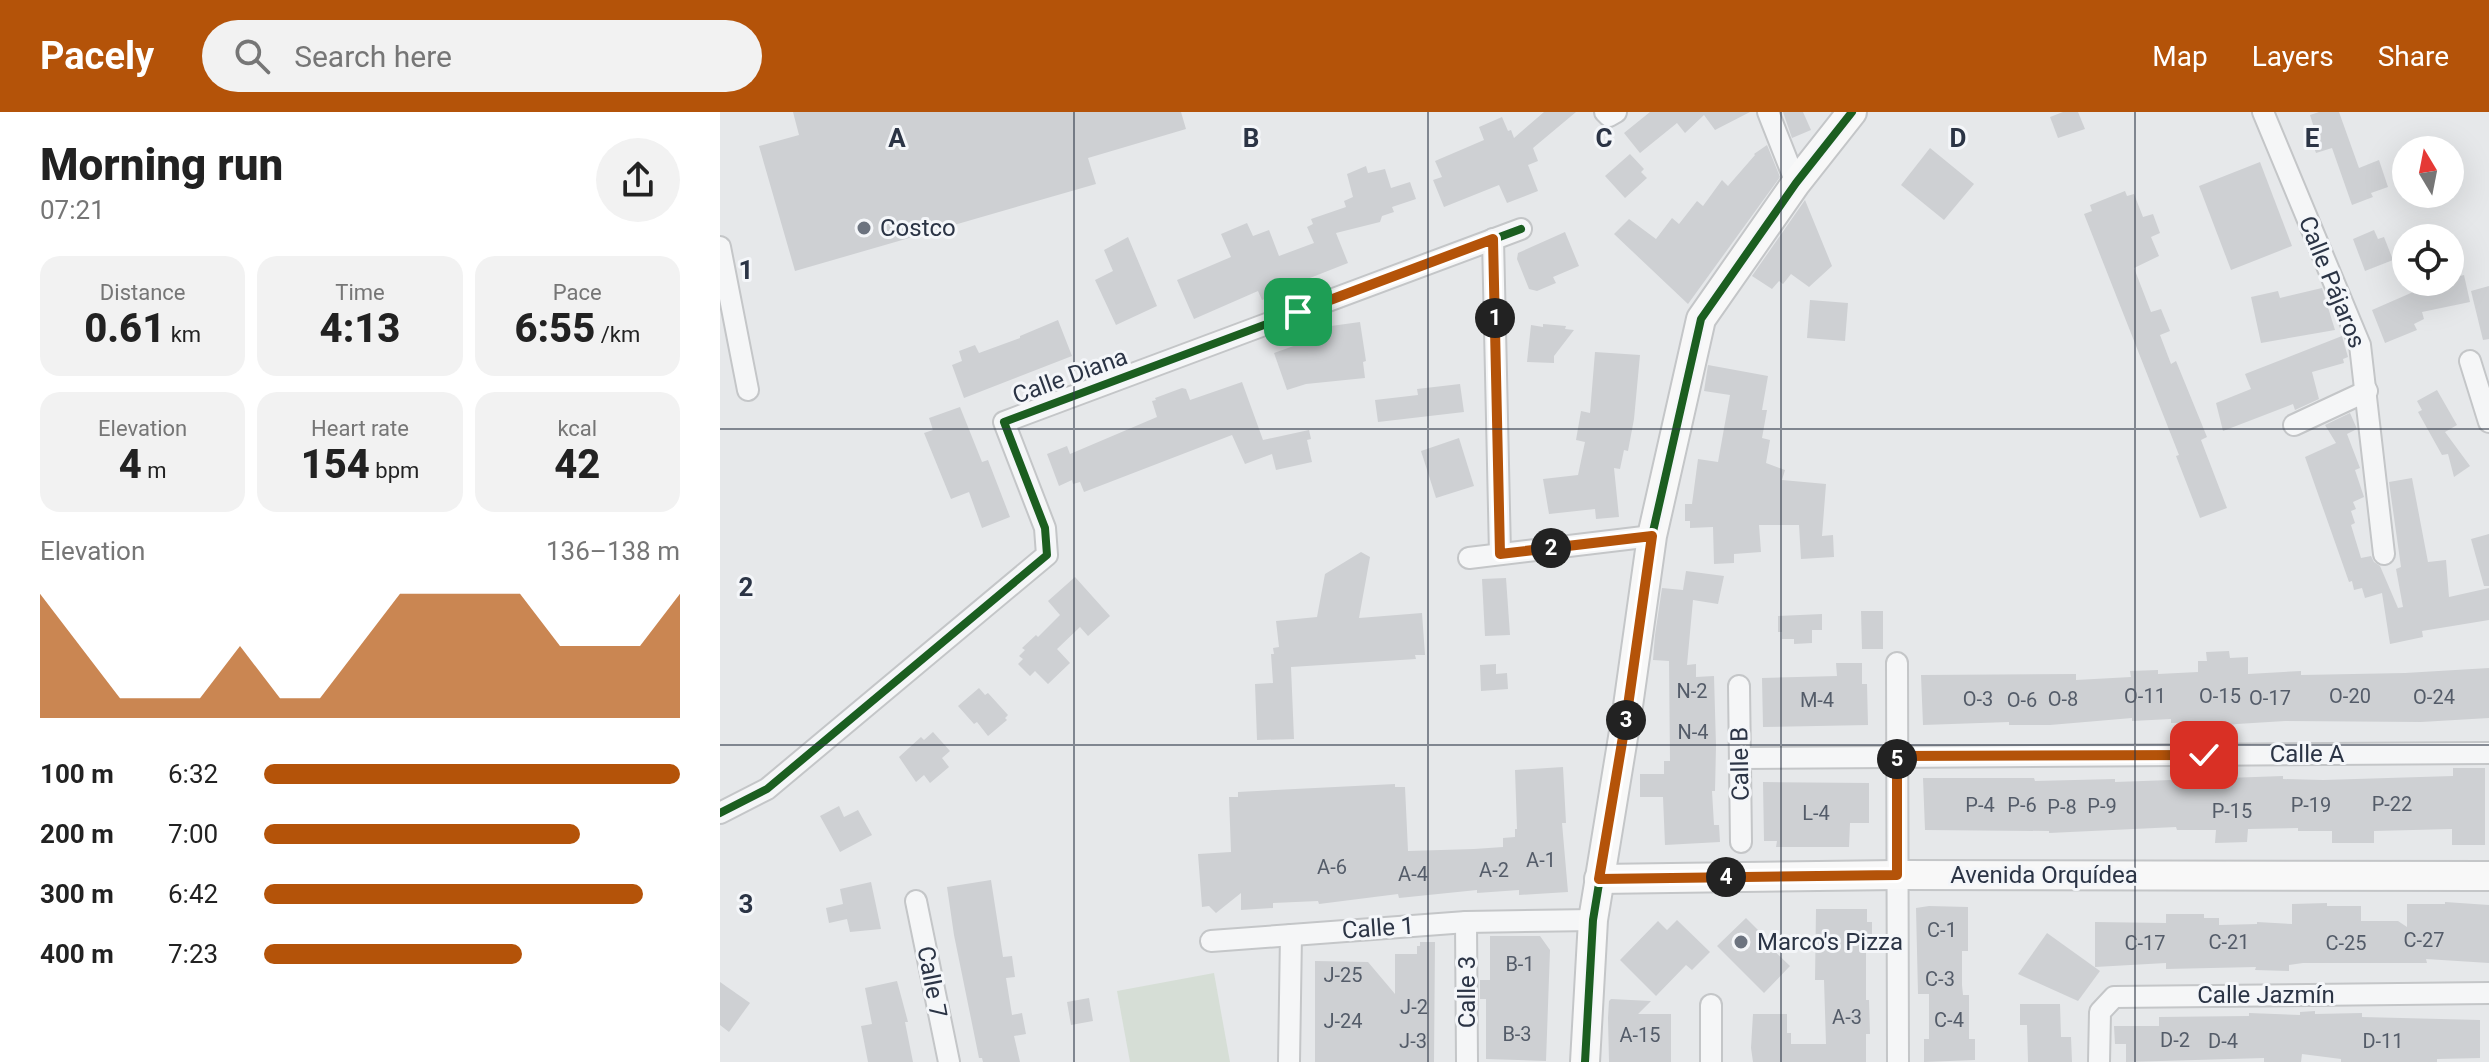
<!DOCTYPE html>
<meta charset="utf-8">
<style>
:root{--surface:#fff;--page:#f2f2f2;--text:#222;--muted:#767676;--accent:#b45309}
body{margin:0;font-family:Roboto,sans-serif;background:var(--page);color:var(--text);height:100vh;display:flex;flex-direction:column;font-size:30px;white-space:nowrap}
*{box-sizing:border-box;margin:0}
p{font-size:26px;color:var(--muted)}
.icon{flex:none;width:44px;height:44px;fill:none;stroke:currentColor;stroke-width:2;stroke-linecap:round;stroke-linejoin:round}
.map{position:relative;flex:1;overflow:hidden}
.side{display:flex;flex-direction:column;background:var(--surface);width:720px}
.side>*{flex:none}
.needle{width:52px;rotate:350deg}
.controls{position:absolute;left:1672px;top:24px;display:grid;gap:16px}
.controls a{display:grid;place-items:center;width:72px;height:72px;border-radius:50%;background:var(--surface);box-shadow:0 8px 32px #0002;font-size:40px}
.pin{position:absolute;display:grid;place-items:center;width:68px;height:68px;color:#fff;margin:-34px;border-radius:16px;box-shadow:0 4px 12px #0006}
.km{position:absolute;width:40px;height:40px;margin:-20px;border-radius:50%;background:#222;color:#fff;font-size:22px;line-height:40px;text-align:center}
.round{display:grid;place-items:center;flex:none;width:84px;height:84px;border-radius:42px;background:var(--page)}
.overview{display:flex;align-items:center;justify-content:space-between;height:136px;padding:0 40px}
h1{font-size:44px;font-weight:800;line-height:60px}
.figures{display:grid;grid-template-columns:repeat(3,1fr);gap:12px;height:136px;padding:8px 40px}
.figures div{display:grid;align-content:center;border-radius:20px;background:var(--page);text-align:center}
.figures b{font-size:40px;font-weight:800}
.figures small{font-size:22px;font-weight:400}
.figures p{font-size:22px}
.chart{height:224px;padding:16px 40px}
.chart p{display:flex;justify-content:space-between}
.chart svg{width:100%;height:144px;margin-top:8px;fill:var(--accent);opacity:.7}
ul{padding:0 40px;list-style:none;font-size:26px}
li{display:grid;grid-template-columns:128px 96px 1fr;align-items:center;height:60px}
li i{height:20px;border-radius:10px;background:var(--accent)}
header{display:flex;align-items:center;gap:48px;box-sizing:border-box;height:112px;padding:0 40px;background:var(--accent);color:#fff}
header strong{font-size:38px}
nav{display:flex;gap:44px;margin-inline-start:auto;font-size:28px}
.search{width:560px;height:72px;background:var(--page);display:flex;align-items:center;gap:20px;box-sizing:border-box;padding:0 28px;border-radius:44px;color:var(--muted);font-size:30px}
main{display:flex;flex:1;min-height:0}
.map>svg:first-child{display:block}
.green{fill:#d6ded6}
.building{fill:#ced0d3}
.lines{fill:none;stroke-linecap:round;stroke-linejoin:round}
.street-casing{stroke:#c4c6c8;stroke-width:24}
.secondary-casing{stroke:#c4c6c8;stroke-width:32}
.street{stroke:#f5f6f7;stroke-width:20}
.secondary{stroke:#f8f8f8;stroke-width:28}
.cycleway-casing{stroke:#f4f6f9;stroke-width:13}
.cycleway{stroke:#1b5e20;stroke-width:8}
.route-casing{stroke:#fff;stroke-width:16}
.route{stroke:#b45309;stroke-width:10}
.grid{fill:none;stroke:#2b3445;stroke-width:2;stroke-opacity:0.55}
.poi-dot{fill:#6c737f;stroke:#f4f6f9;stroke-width:3}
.labels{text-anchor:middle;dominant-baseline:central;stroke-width:6;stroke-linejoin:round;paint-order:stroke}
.number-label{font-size:20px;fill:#545c69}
.poi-label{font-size:24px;fill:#2b3445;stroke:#f4f6f9;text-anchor:start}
.street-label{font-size:24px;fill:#2b3445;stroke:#f4f6f9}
.grid-label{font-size:26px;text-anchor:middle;font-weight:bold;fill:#2b3445;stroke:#f4f6f9;stroke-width:6;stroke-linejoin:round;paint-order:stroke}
</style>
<header>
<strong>Pacely</strong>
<div class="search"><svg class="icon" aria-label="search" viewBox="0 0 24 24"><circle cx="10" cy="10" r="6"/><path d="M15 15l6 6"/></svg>Search here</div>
<nav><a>Map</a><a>Layers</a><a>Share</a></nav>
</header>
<main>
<section class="side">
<div class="overview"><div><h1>Morning run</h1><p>07:21</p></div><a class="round"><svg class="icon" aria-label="share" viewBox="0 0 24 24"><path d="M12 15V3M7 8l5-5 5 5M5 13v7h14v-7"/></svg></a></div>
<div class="figures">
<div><p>Distance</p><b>0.61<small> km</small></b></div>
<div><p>Time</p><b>4:13</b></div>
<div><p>Pace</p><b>6:55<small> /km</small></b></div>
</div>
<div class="figures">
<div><p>Elevation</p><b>4<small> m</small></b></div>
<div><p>Heart rate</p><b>154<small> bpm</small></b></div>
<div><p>kcal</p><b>42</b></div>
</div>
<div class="chart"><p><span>Elevation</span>136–138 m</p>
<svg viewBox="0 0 160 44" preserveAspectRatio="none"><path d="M0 44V6L10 22L20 38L30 38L40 38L50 22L60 38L70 38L80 22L90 6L100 6L110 6L120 6L130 22L140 22L150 22L160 6V44z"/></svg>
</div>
<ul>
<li><b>100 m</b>6:32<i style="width:100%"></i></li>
<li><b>200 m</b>7:00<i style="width:76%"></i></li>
<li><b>300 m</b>6:42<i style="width:91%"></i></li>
<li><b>400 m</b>7:23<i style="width:62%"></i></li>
</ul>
</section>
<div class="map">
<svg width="1769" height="950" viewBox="0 0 1769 950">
<rect width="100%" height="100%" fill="#e6e8ea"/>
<!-- green -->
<polygon class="green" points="494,861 510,950 410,950 397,879"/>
<!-- building -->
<g class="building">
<polygon points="73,0 461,0 466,17 368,46 376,72 75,159 39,34 79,23"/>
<polygon points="824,0 856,0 813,36 818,49 808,53 818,79 787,91 779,73 724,95 713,68 722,65 715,49 764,28 759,15 782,5 788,19 791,18 794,26"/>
<polygon points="930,0 1030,0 995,18 984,3 965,21 957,11 920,41 904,21"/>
<polygon points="1063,0 1083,0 1091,18 1072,26"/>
<polygon points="1343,0 1358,0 1365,17 1338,26 1330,5"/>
<polygon points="1599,0 1619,0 1639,56 1659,48 1668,75 1651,81 1653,85 1632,93 1612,36 1596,41 1590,24 1596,22 1590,3"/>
<polygon points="1047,33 1060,65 968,192 894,122 909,107 936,127 952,106 959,112 977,89 983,94 1002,68 1008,74 1035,43 1034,42"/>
<polygon points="1210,36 1254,72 1224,108 1181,73"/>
<polygon points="910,42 924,57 921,60 927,66 905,86 885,64"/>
<polygon points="1540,50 1572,134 1511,158 1479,74"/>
<polygon points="646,54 648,61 665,57 671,76 690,70 696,87 672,95 674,100 662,104 660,110 616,121 628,151 562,177 563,180 542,188 538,179 474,207 457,168 511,145 501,122 527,111 533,124 549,118 559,144 594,131 587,115 593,112 591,107 626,95 624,89 633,85 627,62"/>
<polygon points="1405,79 1407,84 1414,82 1423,105 1433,102 1440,121 1431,125 1439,144 1414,156 1431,200 1441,197 1450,219 1440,223 1451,252 1456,249 1487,325 1481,328 1507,396 1480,406 1456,344 1459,343 1364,102 1372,99 1370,93"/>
<polygon points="1085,88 1112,154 1089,175 1071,162 1063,172 1059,169 1052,177 1032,164"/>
<polygon points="1654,118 1658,127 1664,125 1673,148 1645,159 1633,127"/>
<polygon points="845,120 859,154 833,165 836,171 817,179 809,177 797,147 798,141"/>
<polygon points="408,125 437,194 396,213 375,168 393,159 384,138"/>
<polygon points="1744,163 1750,190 1702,200 1704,207 1694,212 1697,218 1665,231 1652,198 1716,170 1730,170 1730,166"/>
<polygon points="1769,174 1769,227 1763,228 1751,179"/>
<polygon points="1602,176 1615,218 1541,231 1531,185 1558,179 1560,186"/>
<polygon points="1090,188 1128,191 1125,229 1087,226"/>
<polygon points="338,208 352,244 244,286 232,253 242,249 239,239 255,233 259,241 300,226 300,224"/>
<polygon points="640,210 646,249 643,250 645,266 586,272 567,278 554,241 596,226 596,222 612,219 611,214"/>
<polygon points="823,212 846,214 845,217 854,218 834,244 834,251 807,250 811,213 823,215"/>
<polygon points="1622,224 1628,245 1623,247 1624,251 1592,260 1599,287 1575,298 1573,292 1503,319 1496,291 1531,277 1525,262"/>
<polygon points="875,240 920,243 914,307 908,339 904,338 900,357 894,356 899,405 876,407 875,397 829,402 823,367 858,363 865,330 856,328 861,299 870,301"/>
<polygon points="988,253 1048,264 1042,298 1047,298 1042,326 1050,328 1046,351 1065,358 1062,368 1106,372 1102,424 1113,423 1114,445 1081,447 1079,413 1039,413 1041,440 1014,442 1014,451 994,452 993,415 970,416 970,409 965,409 965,392 972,392 978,347 998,350 1010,283 984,279"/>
<polygon points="522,270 543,328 589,318 591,327 587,328 592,350 556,358 552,342 525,352 512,323 364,380 360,370 353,372 352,368 339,374 327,342 347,334 350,342 437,305 432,289 436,288 435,286 462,276 466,277 470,288"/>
<polygon points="740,272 744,300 658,310 655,288 698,283 697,277"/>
<polygon points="1717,278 1737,313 1725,320 1750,354 1734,365 1728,342 1722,343 1698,300 1702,298 1697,289"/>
<polygon points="240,295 262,350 268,348 290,405 262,416 249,380 231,387 204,321 213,318 209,306"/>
<polygon points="1630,301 1637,317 1627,322 1640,356 1635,358 1644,385 1633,390 1636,397 1631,399 1635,411 1631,413 1641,446 1651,444 1654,450 1660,454 1678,496 1683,495 1676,457 1681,455 1669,370 1692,366 1708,450 1726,448 1729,485 1769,476 1769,508 1702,519 1703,525 1670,532 1662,481 1645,486 1642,476 1634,478 1632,469 1629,470 1585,345 1616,331 1605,313"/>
<polygon points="739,326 754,374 716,386 701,339"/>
<polygon points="1769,422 1769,474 1764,474 1751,427"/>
<polygon points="641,440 650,445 639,506 702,501 705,543 695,543 696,547 571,555 574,627 537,628 535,572 553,571 551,542 554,542 553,536 559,535 556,509 597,505 605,462"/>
<polygon points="966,459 1004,464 998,492 973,488 967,553 976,552 976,565 994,564 996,634 995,679 992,679 994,713 999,713 1000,730 945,733 943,685 920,685 920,662 944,662 944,649 950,649 949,549 933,548 935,523 942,476 963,478"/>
<polygon points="355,465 390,504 368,524 360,515 337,537 350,551 328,572 315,559 310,564 298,552 303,547 299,544 305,538 302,536 316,523 318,525 340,503 328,489"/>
<polygon points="786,466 790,523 765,524 762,467"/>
<polygon points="1141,499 1163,499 1163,537 1142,537"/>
<polygon points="1102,502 1102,518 1092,518 1092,531 1074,532 1074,527 1062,527 1062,520 1058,520 1058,504"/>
<polygon points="1509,539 1510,546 1528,545 1528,562 1581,559 1581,563 1685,561 1769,556 1769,606 1701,610 1565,609 1517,612 1510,613 1510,619 1486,619 1485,610 1451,611 1451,607 1412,609 1412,606 1330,613 1289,613 1289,610 1203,613 1201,563 1356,562 1356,568 1411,565 1410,559 1438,558 1438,562 1478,560 1478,549 1487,549 1486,540"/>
<polygon points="1116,551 1142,551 1142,572 1147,572 1148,613 1043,615 1042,566 1117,564"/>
<polygon points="776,552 776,562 787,561 788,577 761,579 760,553"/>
<polygon points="259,576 265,583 268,581 288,603 285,606 287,608 268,624 257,610 254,612 238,594"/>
<polygon points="213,620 230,639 222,646 229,655 210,671 204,663 196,670 179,645 201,625 204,628"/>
<polygon points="843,655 846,711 842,711 848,780 799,783 799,778 757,781 757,778 679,786 678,782 599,792 598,789 553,791 553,796 521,798 521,781 496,801 489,794 482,795 478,742 511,740 509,685 518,685 518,680 675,672 675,675 685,675 688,739 754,737 783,735 783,726 795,725 795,717 797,717 795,658"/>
<polygon points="1733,656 1765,656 1765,733 1732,733 1732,717 1654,719 1654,731 1612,731 1612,719 1578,719 1578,716 1528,717 1527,730 1495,731 1496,718 1457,718 1456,715 1329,721 1329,719 1205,718 1203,666 1314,666 1315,669 1395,667 1395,670 1563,664 1563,667 1603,668 1733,664"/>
<polygon points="1043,670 1149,671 1149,711 1130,711 1129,735 1056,735 1057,729 1044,729"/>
<polygon points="119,694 124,705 138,698 152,723 120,740 100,704"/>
<polygon points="271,768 283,845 292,844 295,865 286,866 292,903 302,901 306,922 294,924 300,950 263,950 262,946 259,946 234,823 227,775"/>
<polygon points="151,770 161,817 130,820 127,807 109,811 106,796 123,792 120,777"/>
<polygon points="1725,790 1769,793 1769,851 1706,847 1707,851 1583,851 1569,853 1569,859 1535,858 1536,855 1446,857 1446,851 1375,855 1375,810 1446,811 1446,802 1484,802 1484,806 1499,806 1499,813 1537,812 1537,810 1572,812 1572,792 1607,791 1607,794 1641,794 1641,809 1678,809 1687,815 1687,792 1725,792"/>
<polygon points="1209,794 1248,795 1248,839 1242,839 1242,873 1243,883 1249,883 1249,927 1255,927 1255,948 1204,950 1204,927 1209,927 1209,882 1198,882 1196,796"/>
<polygon points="1096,797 1147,797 1147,810 1152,810 1152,832 1146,832 1146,888 1149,888 1150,922 1146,922 1146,950 1033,950 1031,936 1033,902 1067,902 1067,921 1071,921 1071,932 1106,932 1104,868 1095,868"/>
<polygon points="1026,806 1048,828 1045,830 1070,854 1044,881 997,834"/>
<polygon points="957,808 990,840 972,858 966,853 936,884 900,848 938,809 947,818"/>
<polygon points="1327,821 1380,859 1358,889 1298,862"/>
<polygon points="770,824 820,824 830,838 826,949 766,947 766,887 760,887 760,868 770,868"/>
<polygon points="700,830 715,830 714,950 595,950 595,849 648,850 675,882 675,842 697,842 697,834 700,834"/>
<polygon points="177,869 188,910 185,910 193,950 148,950 141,914 152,912 145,876"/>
<polygon points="0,870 30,891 9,920 0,913"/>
<polygon points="369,886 373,909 351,913 347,890"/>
<polygon points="891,887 931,889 918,902 951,902 951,950 889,950 888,906 889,889"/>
<polygon points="1300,892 1340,892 1341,925 1351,925 1352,950 1308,950 1307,913 1300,913"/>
<polygon points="1595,899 1595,902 1642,901 1642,905 1760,908 1760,946 1717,947 1717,950 1621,950 1621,947 1582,942 1581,950 1544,950 1544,946 1406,950 1406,932 1395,932 1394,914 1439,914 1439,905 1529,904 1529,901 1580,903 1580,900"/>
</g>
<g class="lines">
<defs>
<g id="street">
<polyline points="885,0 889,4 896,0"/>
<polyline points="1048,0 1076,71"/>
<polyline points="1543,0 1640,233 1664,442"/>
<polyline points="773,127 780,442"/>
<polyline points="0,135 28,278"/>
<polyline points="1750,249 1769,310"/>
<polyline points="1574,313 1647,279"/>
<polyline points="749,446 932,424"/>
<polyline points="1177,551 1178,950"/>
<polyline points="1019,574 1021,730"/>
<polyline points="1021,646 1769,641"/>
<polyline points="0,701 47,677 327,443 325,416 284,310 801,117"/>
<polyline points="196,789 229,950"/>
<polyline points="746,810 747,950"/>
<polyline points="491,829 746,810 873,808"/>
<polyline points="991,893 991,950"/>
<polyline points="569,950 571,823"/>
<polyline points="1379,950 1380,900 1394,885 1769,881"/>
</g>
<g id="secondary">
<polyline points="879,767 1177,763 1769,764"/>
<polyline points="865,950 873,808 907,601 932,424 981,207 1076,71 1132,0"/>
</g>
</defs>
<!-- street casing -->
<use href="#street" class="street-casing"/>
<!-- secondary casing -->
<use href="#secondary" class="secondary-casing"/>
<!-- street -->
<use href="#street" class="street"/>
<!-- secondary -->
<use href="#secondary" class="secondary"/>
<defs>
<g id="cycleway">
<polyline points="0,701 47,677 327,443 325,416 284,310 801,117"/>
<polyline points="865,950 873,808 907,601 932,424 981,207 1076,71 1132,0"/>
</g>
</defs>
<!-- cycleway casing -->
<use href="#cycleway" class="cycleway-casing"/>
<!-- cycleway -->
<use href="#cycleway" class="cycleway"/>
</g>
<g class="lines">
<defs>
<polyline id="route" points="578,200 773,127 780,442 932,424 907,601 879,767 1177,763 1177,644 1484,643"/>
</defs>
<!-- route casing -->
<use href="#route" class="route-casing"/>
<!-- route -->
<use href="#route" class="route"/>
</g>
<!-- grid -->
<path class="grid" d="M354,0v950M708,0v950M1061,0v950M1415,0v950M0,317h1769M0,633h1769"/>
<!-- markers -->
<g class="poi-dot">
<circle cx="144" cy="116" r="8"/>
<circle cx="1021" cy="830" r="8"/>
</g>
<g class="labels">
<!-- number labels -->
<g class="number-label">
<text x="972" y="579">N-2</text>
<text x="1425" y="584">O-11</text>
<text x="1500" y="584">O-15</text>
<text x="1630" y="584">O-20</text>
<text x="1714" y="585">O-24</text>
<text x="1550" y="586">O-17</text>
<text x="1258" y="587">O-3</text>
<text x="1343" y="587">O-8</text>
<text x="1097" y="588">M-4</text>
<text x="1302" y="588">O-6</text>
<text x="973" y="620">N-4</text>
<text x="1672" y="692">P-22</text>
<text x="1260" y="693">P-4</text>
<text x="1302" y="693">P-6</text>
<text x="1591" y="693">P-19</text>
<text x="1382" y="694">P-9</text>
<text x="1342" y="695">P-8</text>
<text x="1512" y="699">P-15</text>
<text x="1096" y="701">L-4</text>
<text x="821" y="748">A-1</text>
<text x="612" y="755">A-6</text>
<text x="774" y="758">A-2</text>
<text x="693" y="762">A-4</text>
<text x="1222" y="818">C-1</text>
<text x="1704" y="828">C-27</text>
<text x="1509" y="830">C-21</text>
<text x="1425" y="831">C-17</text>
<text x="1626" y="831">C-25</text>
<text x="800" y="852">B-1</text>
<text x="623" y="863">J-25</text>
<text x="1220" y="867">C-3</text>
<text x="694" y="895">J-2</text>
<text x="1127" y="905">A-3</text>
<text x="1229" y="908">C-4</text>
<text x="623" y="909">J-24</text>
<text x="797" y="922">B-3</text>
<text x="920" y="923">A-15</text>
<text x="1455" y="928">D-2</text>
<text x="693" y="929">J-3</text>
<text x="1503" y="929">D-4</text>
<text x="1663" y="929">D-11</text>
</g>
<!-- poi labels -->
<g class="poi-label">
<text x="160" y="116">Costco</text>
<text x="1037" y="830">Marco's Pizza</text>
</g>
<!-- street labels -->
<g class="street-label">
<text transform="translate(1612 170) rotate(68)">Calle Pájaros</text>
<text transform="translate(350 264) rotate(-20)">Calle Diana</text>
<text x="1587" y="642">Calle A</text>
<text transform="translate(1020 652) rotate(-91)">Calle B</text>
<text x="1324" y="763">Avenida Orquídea</text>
<text transform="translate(658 816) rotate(-4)">Calle 1</text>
<text transform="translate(212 870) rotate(79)">Calle 7</text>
<text transform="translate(747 880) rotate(-90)">Calle 3</text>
<text x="1546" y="883">Calle Jazmín</text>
</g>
</g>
<g class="grid-label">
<text x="177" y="35">A</text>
<text x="531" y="35">B</text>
<text x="884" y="35">C</text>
<text x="1238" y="35">D</text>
<text x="1592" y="35">E</text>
<text x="26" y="167">1</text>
<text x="26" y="484">2</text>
<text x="26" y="801">3</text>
</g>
</svg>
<div class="controls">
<a><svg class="needle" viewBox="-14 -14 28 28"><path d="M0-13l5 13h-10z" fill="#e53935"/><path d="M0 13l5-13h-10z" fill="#767676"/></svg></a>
<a><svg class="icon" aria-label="locate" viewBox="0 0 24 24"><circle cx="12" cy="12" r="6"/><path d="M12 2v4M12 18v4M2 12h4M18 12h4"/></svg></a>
</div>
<div class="pin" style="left:578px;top:200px;background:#1e9e55"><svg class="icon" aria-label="arrive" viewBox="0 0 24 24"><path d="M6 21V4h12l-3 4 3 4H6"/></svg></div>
<div class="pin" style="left:1484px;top:643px;background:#d93025"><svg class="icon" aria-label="check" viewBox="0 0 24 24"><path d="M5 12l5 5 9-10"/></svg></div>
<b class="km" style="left:775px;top:206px">1</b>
<b class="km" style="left:831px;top:436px">2</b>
<b class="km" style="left:906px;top:608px">3</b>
<b class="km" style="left:1006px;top:765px">4</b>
<b class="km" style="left:1177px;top:647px">5</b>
</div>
</main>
